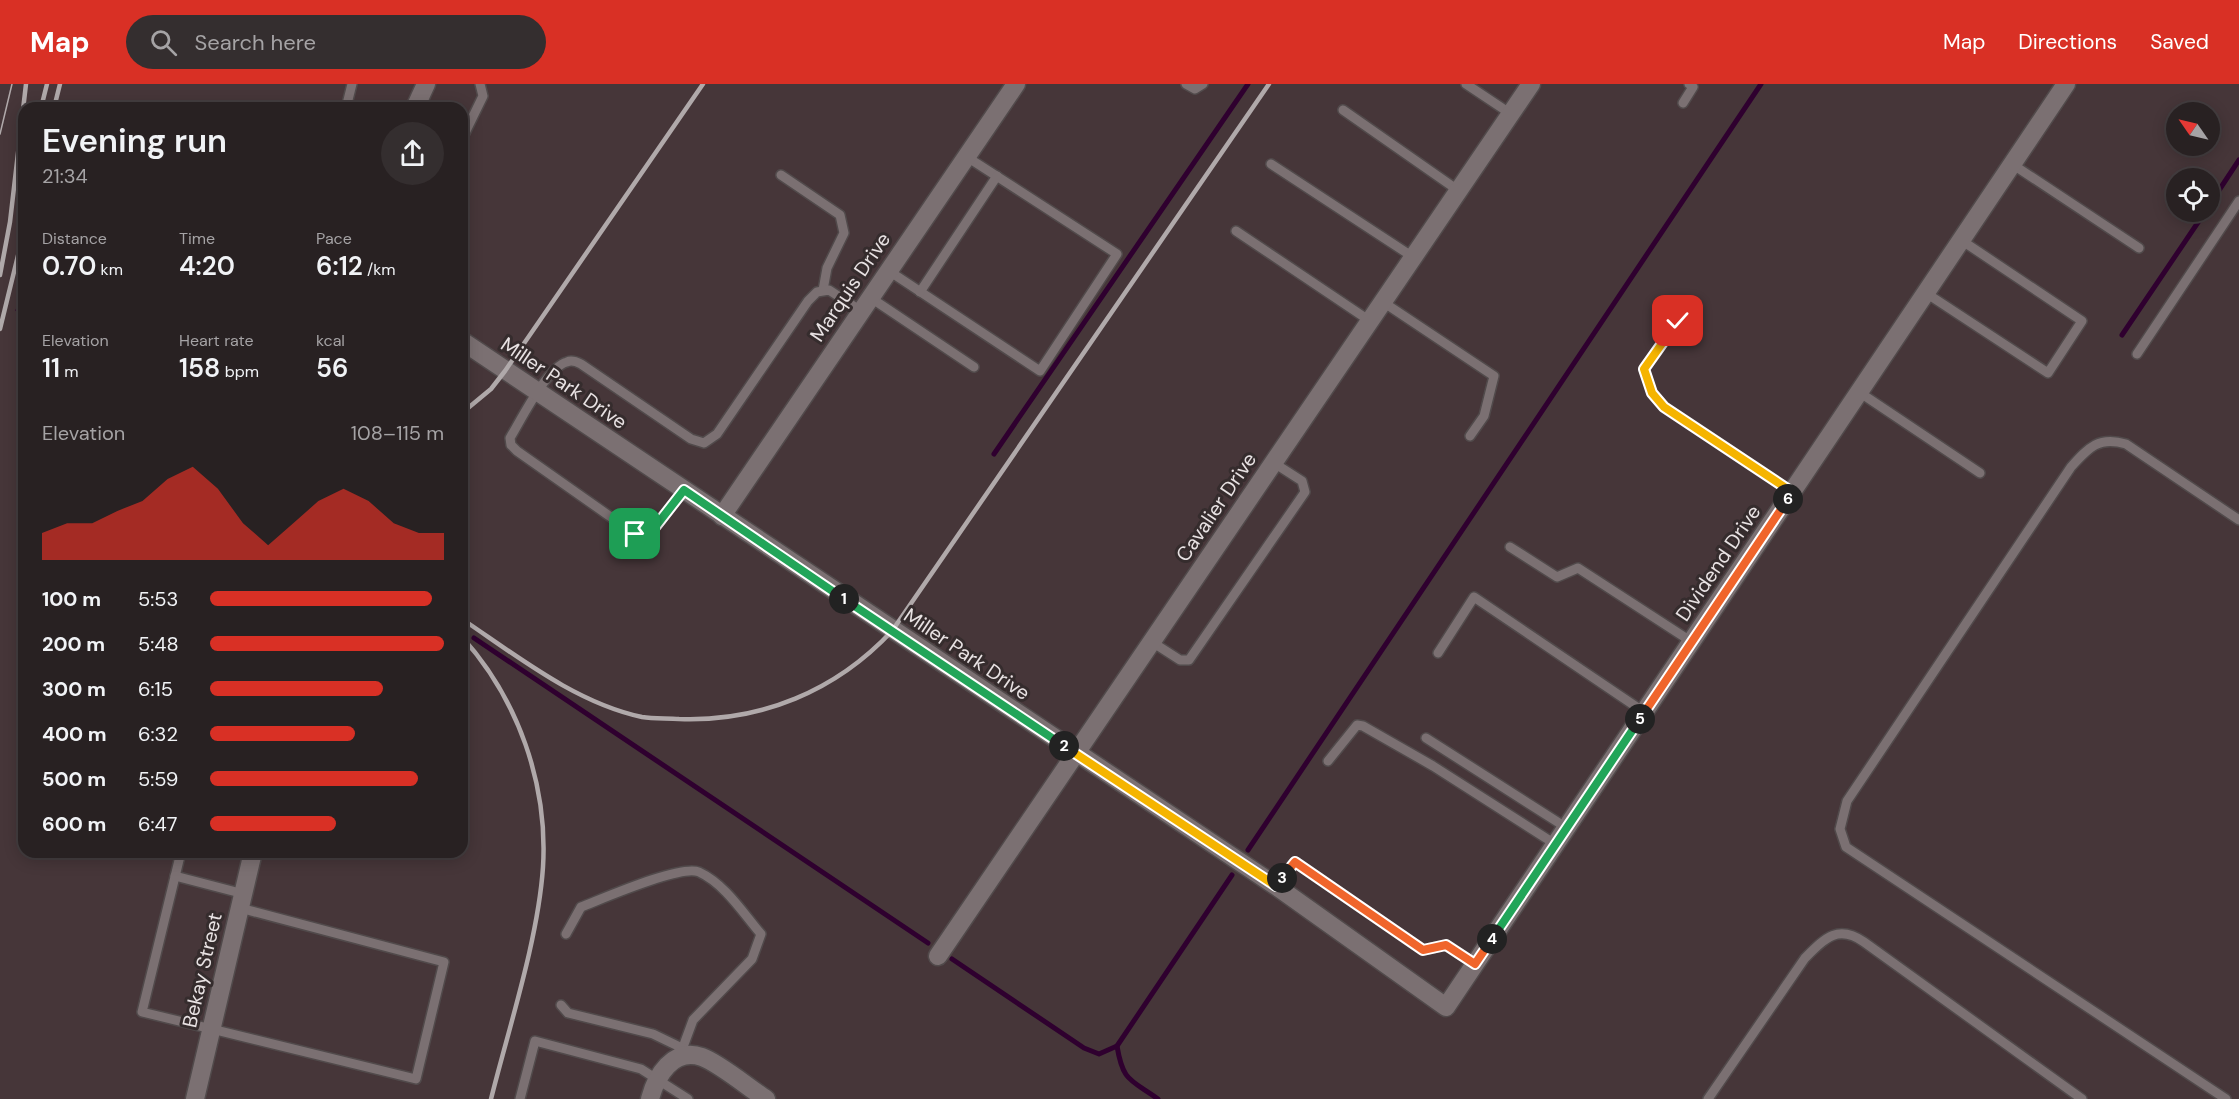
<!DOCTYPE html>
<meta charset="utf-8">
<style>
:root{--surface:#282122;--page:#342e2f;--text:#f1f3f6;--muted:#a5a3a5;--line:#443e40;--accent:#d93025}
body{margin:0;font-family:"DM Sans",sans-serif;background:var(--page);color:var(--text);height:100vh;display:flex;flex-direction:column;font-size:22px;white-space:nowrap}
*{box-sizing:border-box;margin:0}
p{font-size:20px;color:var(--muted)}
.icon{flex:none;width:33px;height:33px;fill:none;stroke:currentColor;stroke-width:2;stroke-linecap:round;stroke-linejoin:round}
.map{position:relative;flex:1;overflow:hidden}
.drawer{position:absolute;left:18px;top:18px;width:450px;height:756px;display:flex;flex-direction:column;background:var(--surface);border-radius:18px;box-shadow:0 3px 15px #0003,0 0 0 2px var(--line)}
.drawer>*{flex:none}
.needle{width:39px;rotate:304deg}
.controls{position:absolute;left:2166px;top:18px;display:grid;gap:12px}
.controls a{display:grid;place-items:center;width:54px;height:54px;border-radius:50%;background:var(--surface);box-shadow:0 3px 15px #0003,0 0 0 2px var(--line);font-size:30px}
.pin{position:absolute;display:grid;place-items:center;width:51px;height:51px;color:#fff;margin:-26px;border-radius:12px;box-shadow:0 3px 9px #0006}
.km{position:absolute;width:30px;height:30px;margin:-15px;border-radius:50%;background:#222;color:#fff;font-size:16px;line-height:30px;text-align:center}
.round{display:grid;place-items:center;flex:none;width:63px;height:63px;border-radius:32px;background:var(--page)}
.headline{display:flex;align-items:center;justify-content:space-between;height:102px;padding:0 24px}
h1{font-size:33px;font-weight:600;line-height:45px}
.metrics{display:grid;grid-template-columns:repeat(3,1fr);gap:9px;height:102px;padding:6px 24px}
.metrics div{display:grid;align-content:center}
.metrics b{font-size:26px;font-weight:600}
.metrics small{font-size:16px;font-weight:400}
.metrics p{font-size:16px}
.chart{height:168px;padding:12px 24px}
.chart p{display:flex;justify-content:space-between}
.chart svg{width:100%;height:108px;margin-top:6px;fill:var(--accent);opacity:.7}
ul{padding:0 24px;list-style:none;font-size:20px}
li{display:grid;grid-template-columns:96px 72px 1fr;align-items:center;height:45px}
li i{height:15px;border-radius:8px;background:var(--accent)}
header{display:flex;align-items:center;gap:36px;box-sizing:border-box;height:84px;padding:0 30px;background:var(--accent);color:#fff}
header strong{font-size:28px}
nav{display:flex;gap:33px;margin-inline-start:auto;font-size:21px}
.search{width:420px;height:54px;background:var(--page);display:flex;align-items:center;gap:15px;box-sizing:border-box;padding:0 21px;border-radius:33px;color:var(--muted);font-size:22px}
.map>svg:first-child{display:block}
.built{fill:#463639;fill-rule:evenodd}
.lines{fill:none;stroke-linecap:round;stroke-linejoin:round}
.stream{stroke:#2f002f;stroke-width:5}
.service-casing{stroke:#514a4b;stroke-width:12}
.minor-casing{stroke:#514a4b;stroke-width:21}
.service{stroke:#7b7072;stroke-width:9}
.minor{stroke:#7b7072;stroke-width:18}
.tram{stroke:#b0a9aa;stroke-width:1.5}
.rail{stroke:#b0a9aa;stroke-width:4.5}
.split-1-casing{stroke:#fff;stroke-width:12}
.split-2-casing{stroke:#fff;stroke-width:12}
.split-3-casing{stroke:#fff;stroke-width:12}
.split-4-casing{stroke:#fff;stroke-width:12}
.split-5-casing{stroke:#fff;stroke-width:12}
.split-6-casing{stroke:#fff;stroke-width:12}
.split-7-casing{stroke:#fff;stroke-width:12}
.split-1{stroke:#22a559;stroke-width:8}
.split-2{stroke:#22a559;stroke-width:8}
.split-3{stroke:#f5b400;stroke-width:8}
.split-4{stroke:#f0652b;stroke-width:8}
.split-5{stroke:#22a559;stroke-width:8}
.split-6{stroke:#f0652b;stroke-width:8}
.split-7{stroke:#f5b400;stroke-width:8}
.labels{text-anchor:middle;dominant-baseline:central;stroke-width:6;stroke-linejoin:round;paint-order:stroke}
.street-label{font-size:20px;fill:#e8e2e3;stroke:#352c2d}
</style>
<header>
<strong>Map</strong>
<div class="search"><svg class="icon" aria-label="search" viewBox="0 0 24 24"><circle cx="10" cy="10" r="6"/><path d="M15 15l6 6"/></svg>Search here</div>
<nav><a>Map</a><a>Directions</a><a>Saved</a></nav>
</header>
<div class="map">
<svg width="2239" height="1015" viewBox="0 0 2239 1015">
<rect width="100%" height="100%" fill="#352c2d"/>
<!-- built -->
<path class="built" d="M0,0h2239v1015h-2239zM24,24h438v744h-438zM2176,28h34v34h-34zM2176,94h34v34h-34z"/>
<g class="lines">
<!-- stream -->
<g class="stream">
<polyline points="2210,120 2239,76"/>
<polyline points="18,226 24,231"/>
<polyline points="2122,251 2205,128"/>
<polyline points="994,370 1248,0"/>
<polyline points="474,554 928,859"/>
<polyline points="1248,766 1761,0"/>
<polyline points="952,875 1084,964 1099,970 1117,962 1232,791"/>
<path d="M1117,962c6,36 13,33 41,53"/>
</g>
<defs>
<g id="service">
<polyline points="1186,0 1195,5 1203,0"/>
<polyline points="1466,0 1511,30"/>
<polyline points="1683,19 1693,3 1689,0"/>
<polyline points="346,24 352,0"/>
<polyline points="1343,26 1459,107"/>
<polyline points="462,55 483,12 480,0"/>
<polyline points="1271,80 1413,173"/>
<polyline points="2012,80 2139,164"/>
<polyline points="781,91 840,131 844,149 827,184 823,206"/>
<polyline points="1236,147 1370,237"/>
<polyline points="889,187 1040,287 1117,170 967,73"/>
<polyline points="920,208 997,92"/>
<polyline points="1926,209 2048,289 2082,237 1961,156"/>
<polyline points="871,214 974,283"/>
<polyline points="1383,218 1494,292 1484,332 1470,352"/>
<polyline points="1678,237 1644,285 1652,309 1664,323 1792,408"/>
<polyline points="2137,270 2239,117"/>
<polyline points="1859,308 1980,389"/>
<path d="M684,406l-36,46 -13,-2 -118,-83 -6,-6 -1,-7c11,-18 37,-71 57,-76 4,-2 10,0 14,2l110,75 13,4 13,-9 91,-133 9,-9 12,-2 32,21"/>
<polyline points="1510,463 1557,493 1578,484 1692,558"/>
<polyline points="1152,558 1180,576 1189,576 1305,408 1302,397 1274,379"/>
<polyline points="1438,569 1474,513 1644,628"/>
<polyline points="1426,654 1567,744"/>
<polyline points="1328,677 1357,641 1363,642 1433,682 1555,760"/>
<polyline points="181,768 142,928 416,995 444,878 240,824"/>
<polyline points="175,792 244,810"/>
<polyline points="1276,802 1295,778 1423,866 1446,861 1475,880"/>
<path d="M566,850l15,-27c21,-8 100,-43 118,-35 26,12 44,41 62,62l-9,25 -59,61 -14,38"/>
<polyline points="561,921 568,929 653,950 682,964"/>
<polyline points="520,1015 535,957 641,985 688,1015"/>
<path d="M1708,1015l97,-141c20,-20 33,-34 59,-16l218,157"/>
<path d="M2226,1015l-380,-252 -6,-18 7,-28 224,-334c18,-20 28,-31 55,-23l113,76"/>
</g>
<g id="minor">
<polyline points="415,24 426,0"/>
<polyline points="462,257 1276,802 1446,923 2066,0"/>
<polyline points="722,432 1016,0"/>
<polyline points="938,872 1531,0"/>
<polyline points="195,1015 253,768"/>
<path d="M650,1015c6,-23 23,-52 52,-42 17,6 47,31 64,42"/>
</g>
</defs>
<!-- service casing -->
<use href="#service" class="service-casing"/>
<!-- minor casing -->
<use href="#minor" class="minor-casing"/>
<!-- service -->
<use href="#service" class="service"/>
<!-- minor -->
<use href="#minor" class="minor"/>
<!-- tram -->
<polyline class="tram" points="0,50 12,0"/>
<!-- rail -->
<g class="rail">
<polyline points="41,24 47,0"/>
<polyline points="54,24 60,0"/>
<polyline points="0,191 10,138 26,0"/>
<polyline points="0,245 24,147"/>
<polyline points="462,329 491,305 505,287 703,0"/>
<path d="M462,535c55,37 114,84 180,98 12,2 25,1 37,2 82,3 157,-28 213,-88l377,-547"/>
<path d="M462,553c56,62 86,147 81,230 -5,73 -34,160 -52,232"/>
</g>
</g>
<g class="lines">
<defs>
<polyline id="split-1" points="635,450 648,452 684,406 844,515"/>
<polyline id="split-2" points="844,515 1064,662"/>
<polyline id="split-3" points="1064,662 1276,802 1282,794"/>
<polyline id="split-4" points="1282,794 1295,778 1423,866 1446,861 1475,880 1492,855"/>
<polyline id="split-5" points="1492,855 1640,635"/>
<polyline id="split-6" points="1640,635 1788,415"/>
<polyline id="split-7" points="1678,237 1644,285 1652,309 1664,323 1792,408 1788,415"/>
</defs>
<!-- split-1 casing -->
<use href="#split-1" class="split-1-casing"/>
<!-- split-2 casing -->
<use href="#split-2" class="split-2-casing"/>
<!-- split-3 casing -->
<use href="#split-3" class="split-3-casing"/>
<!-- split-4 casing -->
<use href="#split-4" class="split-4-casing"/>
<!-- split-5 casing -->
<use href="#split-5" class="split-5-casing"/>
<!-- split-6 casing -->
<use href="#split-6" class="split-6-casing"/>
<!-- split-7 casing -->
<use href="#split-7" class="split-7-casing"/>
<!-- split-1 -->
<use href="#split-1" class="split-1"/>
<!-- split-2 -->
<use href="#split-2" class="split-2"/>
<!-- split-3 -->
<use href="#split-3" class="split-3"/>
<!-- split-4 -->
<use href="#split-4" class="split-4"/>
<!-- split-5 -->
<use href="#split-5" class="split-5"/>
<!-- split-6 -->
<use href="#split-6" class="split-6"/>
<!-- split-7 -->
<use href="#split-7" class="split-7"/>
</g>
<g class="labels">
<!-- street labels -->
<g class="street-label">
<text transform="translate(850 203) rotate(-56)">Marquis Drive</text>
<text transform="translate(564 299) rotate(34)">Miller Park Drive</text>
<text transform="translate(1216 423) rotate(-56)">Cavalier Drive</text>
<text transform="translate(1718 479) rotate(-56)">Dividend Drive</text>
<text transform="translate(967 570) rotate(34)">Miller Park Drive</text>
<text transform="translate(202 886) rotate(-77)">Bekay Street</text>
</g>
</g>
</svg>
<div class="controls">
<a><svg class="needle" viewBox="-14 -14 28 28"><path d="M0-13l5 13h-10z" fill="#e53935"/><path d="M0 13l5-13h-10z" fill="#a5a3a5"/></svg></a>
<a><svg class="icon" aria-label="locate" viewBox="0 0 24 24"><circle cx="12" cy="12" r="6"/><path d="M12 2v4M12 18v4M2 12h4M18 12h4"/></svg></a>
</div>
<div class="pin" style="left:635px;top:450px;background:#1e9e55"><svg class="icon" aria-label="arrive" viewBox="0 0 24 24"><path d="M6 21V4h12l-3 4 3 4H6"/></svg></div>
<div class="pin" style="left:1678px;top:237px;background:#d93025"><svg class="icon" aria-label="check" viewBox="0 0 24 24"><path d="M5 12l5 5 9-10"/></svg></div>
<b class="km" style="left:844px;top:515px">1</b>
<b class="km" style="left:1064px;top:662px">2</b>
<b class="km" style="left:1282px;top:794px">3</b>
<b class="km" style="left:1492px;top:855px">4</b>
<b class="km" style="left:1640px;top:635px">5</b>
<b class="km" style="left:1788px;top:415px">6</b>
<section class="drawer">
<div class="headline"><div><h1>Evening run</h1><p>21:34</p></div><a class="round"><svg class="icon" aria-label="share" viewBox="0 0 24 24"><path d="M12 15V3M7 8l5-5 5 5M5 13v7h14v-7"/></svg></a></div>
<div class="metrics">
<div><p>Distance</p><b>0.70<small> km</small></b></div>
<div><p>Time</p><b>4:20</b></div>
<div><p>Pace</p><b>6:12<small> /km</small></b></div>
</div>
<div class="metrics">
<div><p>Elevation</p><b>11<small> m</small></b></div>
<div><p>Heart rate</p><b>158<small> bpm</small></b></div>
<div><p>kcal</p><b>56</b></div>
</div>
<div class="chart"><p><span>Elevation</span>108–115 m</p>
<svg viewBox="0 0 160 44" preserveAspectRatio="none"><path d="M0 44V33L10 29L20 29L30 24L40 20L50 11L60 6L70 15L80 29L90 38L100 29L110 20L120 15L130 20L140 29L150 33L160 33V44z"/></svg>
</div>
<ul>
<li><b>100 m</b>5:53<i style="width:95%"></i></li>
<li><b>200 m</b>5:48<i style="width:100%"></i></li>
<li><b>300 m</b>6:15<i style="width:74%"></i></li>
<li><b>400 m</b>6:32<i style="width:62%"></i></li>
<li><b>500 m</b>5:59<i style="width:89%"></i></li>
<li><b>600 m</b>6:47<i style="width:54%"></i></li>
</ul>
</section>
</div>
